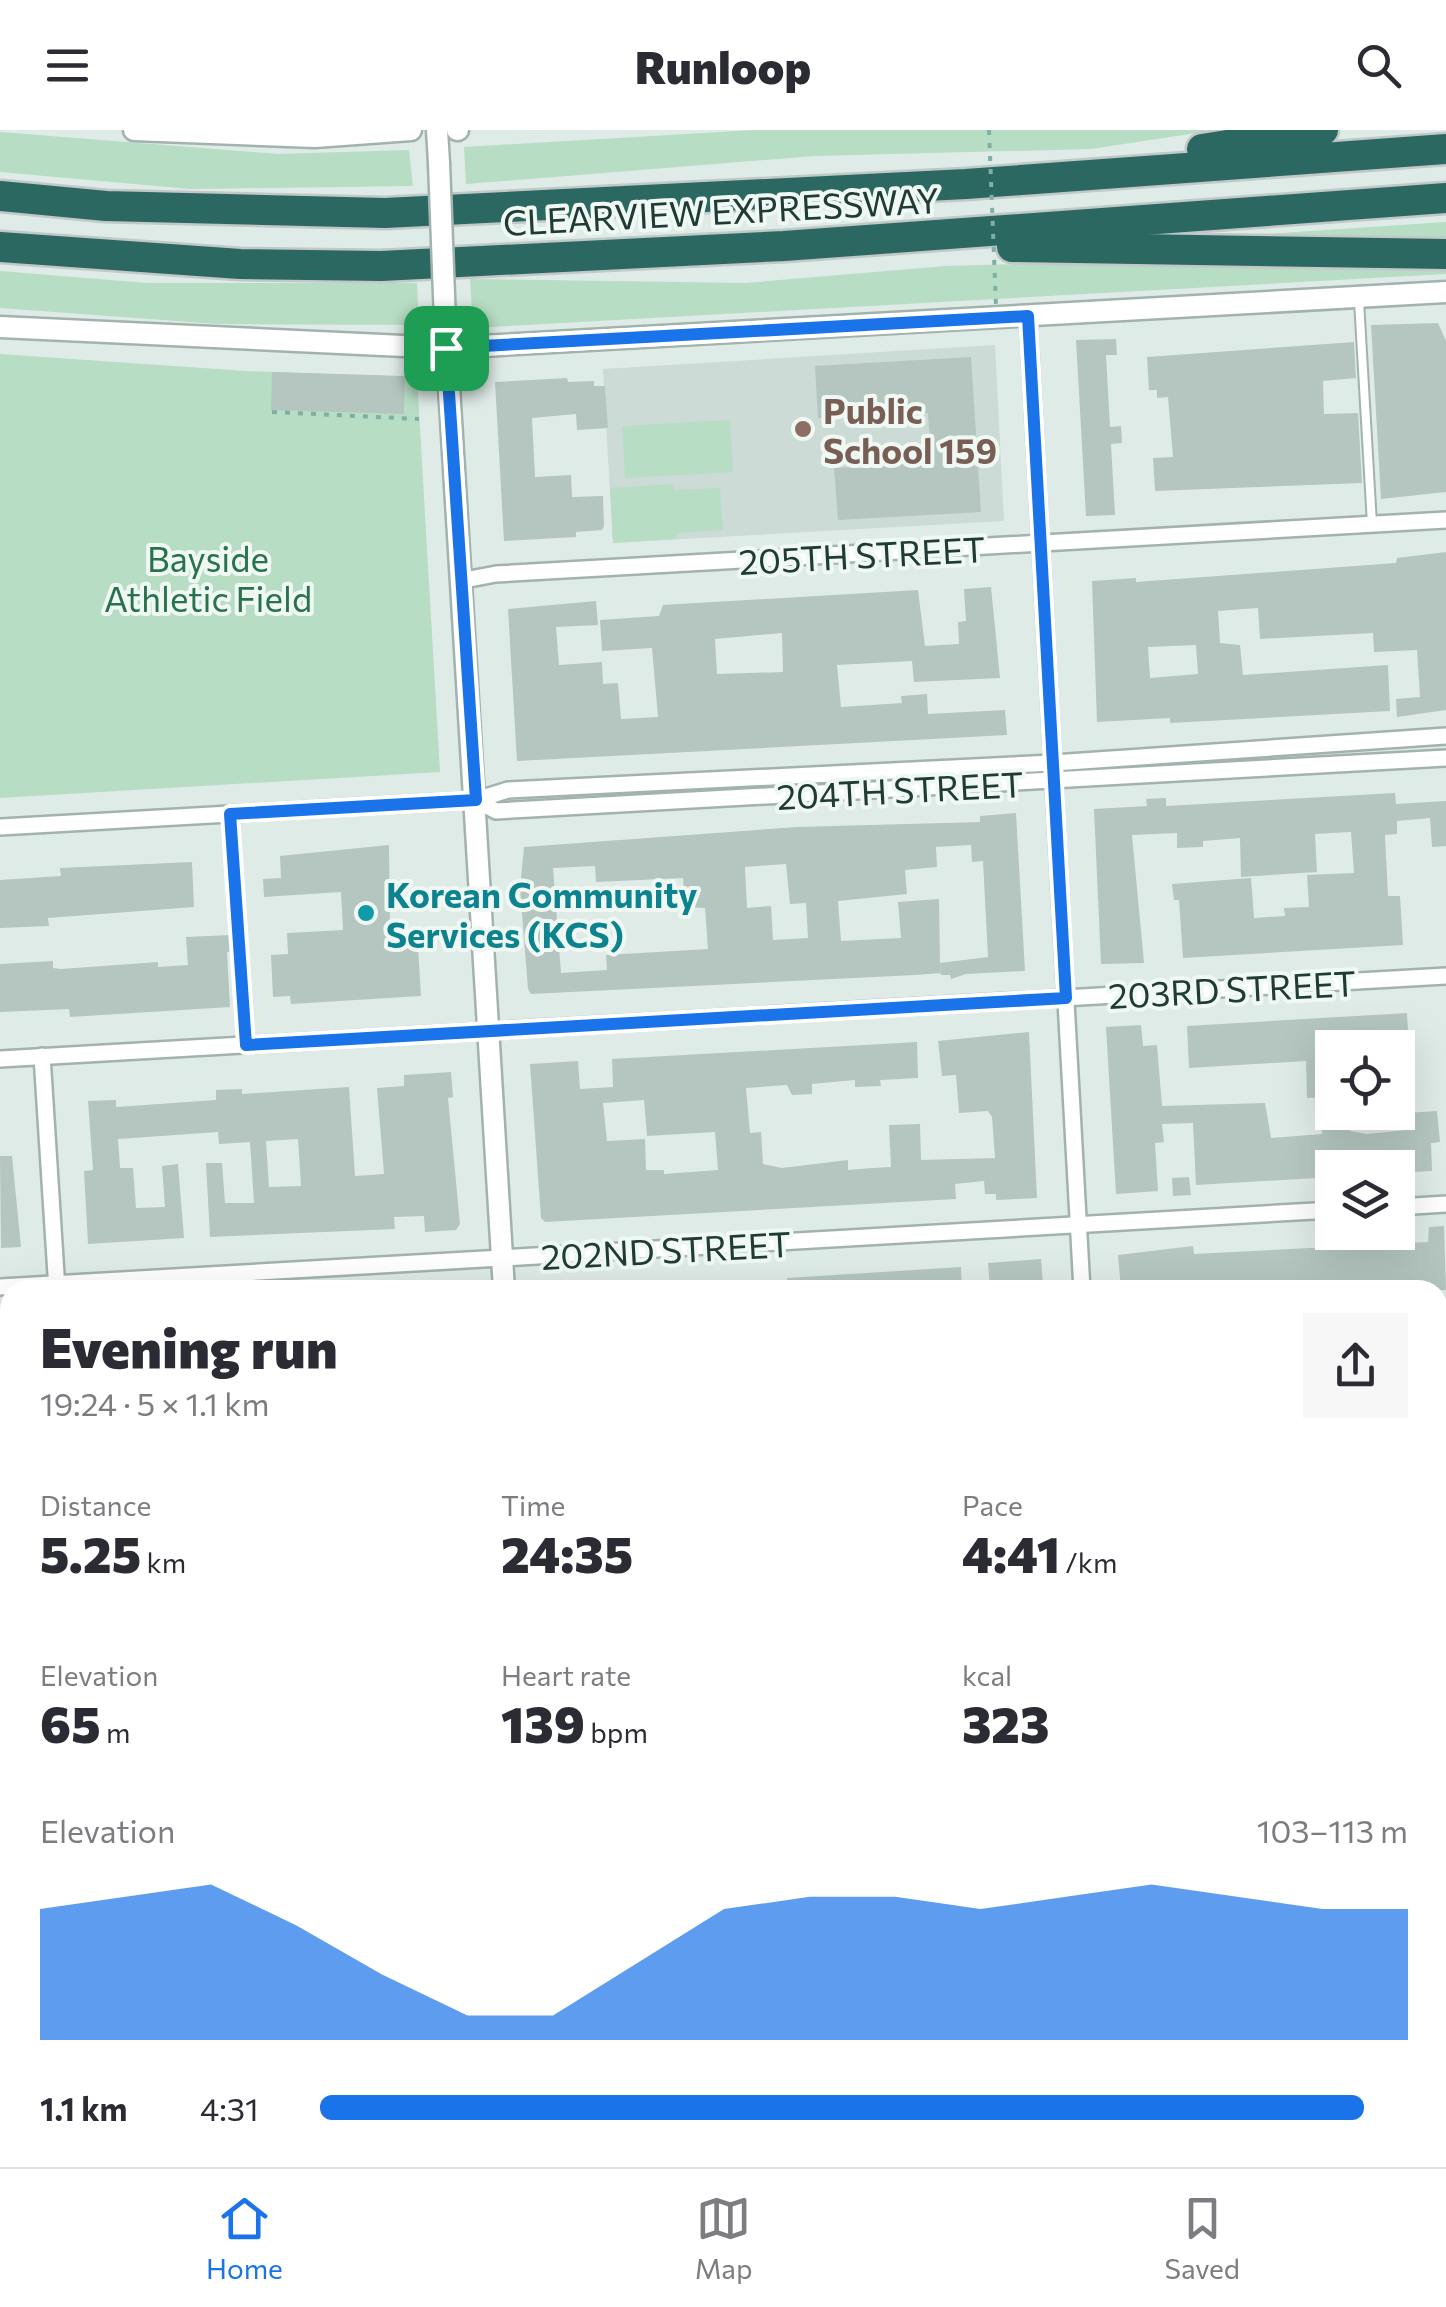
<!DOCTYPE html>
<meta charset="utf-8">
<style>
:root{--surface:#fff;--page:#f7f7f7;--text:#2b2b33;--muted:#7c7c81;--line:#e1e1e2;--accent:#1a73e8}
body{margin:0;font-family:Commissioner,sans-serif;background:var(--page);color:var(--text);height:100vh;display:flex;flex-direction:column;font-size:38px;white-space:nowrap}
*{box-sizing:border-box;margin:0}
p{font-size:32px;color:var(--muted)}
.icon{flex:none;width:55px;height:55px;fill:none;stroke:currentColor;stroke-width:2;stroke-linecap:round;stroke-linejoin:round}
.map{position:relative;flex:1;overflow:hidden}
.side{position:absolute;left:0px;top:1150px;width:1448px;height:888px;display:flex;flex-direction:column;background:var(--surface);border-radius:30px 30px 0 0;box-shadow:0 10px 40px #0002}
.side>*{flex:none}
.fabs{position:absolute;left:1315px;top:900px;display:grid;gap:20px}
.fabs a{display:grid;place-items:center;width:100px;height:100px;border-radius:0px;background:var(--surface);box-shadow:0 10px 40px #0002;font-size:50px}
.pin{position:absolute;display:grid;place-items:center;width:85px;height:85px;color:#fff;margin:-42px;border-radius:20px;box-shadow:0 5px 15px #0006}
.round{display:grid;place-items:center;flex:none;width:105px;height:105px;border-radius:0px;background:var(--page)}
.summary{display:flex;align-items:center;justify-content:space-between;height:170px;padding:0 40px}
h1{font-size:55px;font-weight:800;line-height:75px}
.figures{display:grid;grid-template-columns:repeat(3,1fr);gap:15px;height:170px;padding:10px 40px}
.figures div{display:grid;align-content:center}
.figures b{font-size:50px;font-weight:800}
.figures small{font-size:28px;font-weight:400}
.figures p{font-size:28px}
.chart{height:280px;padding:20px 40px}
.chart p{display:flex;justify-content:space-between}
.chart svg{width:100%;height:180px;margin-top:10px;fill:var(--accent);opacity:.7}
ul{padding:0 40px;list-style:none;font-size:32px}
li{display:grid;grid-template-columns:160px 120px 1fr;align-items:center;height:75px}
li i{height:25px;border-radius:12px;background:var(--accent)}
header{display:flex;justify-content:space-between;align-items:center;height:130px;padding:0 40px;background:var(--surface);font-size:45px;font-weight:800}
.tabs{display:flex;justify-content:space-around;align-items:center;height:140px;border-top:2px solid var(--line);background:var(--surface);font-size:28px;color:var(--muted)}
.tabs a{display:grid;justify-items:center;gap:5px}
.tabs .selected{color:var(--accent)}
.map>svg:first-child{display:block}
.built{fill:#cddbd6}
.green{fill:#b7ddc4}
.building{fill:#b5c6c0;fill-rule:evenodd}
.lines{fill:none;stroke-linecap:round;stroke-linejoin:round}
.service-casing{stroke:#a2b3ae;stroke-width:12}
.minor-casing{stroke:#a2b3ae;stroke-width:20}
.tertiary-casing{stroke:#a2b3ae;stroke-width:25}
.primary-casing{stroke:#c1c8c7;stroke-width:30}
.motorway-casing{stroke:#c1c8c7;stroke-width:35}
.path{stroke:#7fb0a4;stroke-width:4;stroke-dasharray:5 8;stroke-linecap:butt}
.service{stroke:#fff;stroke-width:8}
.minor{stroke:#fff;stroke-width:15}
.tertiary{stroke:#fff;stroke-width:20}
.primary{stroke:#62a297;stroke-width:25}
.motorway{stroke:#2b6861;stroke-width:30}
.tertiary-bridge-casing{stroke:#a2b3ae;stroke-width:25;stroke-linecap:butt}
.path-bridge{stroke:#7fb0a4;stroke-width:4;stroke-dasharray:5 8;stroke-linecap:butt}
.tertiary-bridge{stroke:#fff;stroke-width:20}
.route-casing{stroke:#fff;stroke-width:20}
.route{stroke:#1a73e8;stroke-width:12}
.education-dot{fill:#8d6e63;stroke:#f0f8f4;stroke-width:4}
.culture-dot{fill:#0f9aa8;stroke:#f0f8f4;stroke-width:4}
.labels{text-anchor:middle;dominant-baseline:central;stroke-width:8;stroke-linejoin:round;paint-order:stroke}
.street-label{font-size:35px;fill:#203b36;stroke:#f0f8f4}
.education-label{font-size:35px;font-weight:bold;fill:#785e54;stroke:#f0f8f4;text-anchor:start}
.park-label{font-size:35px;fill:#29734c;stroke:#f0f8f4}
.culture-label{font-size:35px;font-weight:bold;fill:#0d838f;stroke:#f0f8f4;text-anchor:start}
</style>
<header><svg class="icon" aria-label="menu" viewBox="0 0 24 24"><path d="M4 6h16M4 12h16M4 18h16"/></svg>Runloop<svg class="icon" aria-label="search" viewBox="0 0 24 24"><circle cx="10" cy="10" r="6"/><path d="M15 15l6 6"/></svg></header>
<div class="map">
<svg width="1446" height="2037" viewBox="0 0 1446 2037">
<rect width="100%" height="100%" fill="#dfebe7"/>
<!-- built -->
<polygon class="built" points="995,215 1004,391 613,413 603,239"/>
<!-- green -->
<g class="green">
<polygon points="754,0 1216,0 1091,19 815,26 466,54 464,17"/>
<polygon points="0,2 278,24 409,20 413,56 190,59 0,42"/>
<polygon points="1446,92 1446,110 1235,106"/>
<polygon points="1128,131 1446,135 1446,144 473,198 470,149 745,153 946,136"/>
<polygon points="0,141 147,153 417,153 419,195 217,194 0,178"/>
<polygon points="0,224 246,241 417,247 440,642 0,668"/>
<polygon points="730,290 733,342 625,348 622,296"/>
<polygon points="673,354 674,360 720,358 723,400 677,403 676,409 613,413 610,358"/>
</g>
<!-- building -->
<g class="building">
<polygon points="1438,193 1446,211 1446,362 1381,369 1371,195"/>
<polygon points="1116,209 1117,225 1106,225 1110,297 1121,296 1122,313 1111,314 1115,385 1086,386 1076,210"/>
<polygon points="1354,212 1356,248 1323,251 1324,284 1358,283 1362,353 1155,361 1153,328 1173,327 1168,267 1157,268 1157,260 1149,260 1147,227"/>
<polygon points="971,227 981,382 838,390 834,338 931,332 928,283 818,288 815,236"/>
<polygon points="272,242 405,246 404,284 271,280"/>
<polygon points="567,248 568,252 594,251 594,256 605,256 608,298 577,300 576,284 532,288 535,347 571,345 572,367 603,366 604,396 602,400 576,402 576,407 504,411 495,252"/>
<path d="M1446,422v158l-49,7 -1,-18 24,-2 -3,-47 -43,2 -1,-19 -113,6 -2,-31 -40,3 2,32 20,2 3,30 145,-10 2,46 -220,12v-5l-73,4 -5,-141 44,-3v4l260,-19 1,-5zM1196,515l2,29 -48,4 -2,-31z"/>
<path d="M991,457l9,91 -86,4 -2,-21 -75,4 4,42 61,-4 -1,-7 26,-2 1,20 77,-4 2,25 -490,26 -9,-152 88,-8 2,24 -42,2 3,38 43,-3 1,22 15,-1 3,36 37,-2 -6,-69 -50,3 -2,-31 59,-4 4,-11 255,-15 7,56 34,-2 -1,-22 8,-1 -2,-32zM782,503l1,39 -66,2 -2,-35z"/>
<polygon points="1395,663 1396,674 1446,671 1446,716 1432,717 1430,688 1397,691 1397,704 1385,705 1388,766 1400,766 1403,815 1183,828 1179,770 1174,770 1172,754 1251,748 1254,788 1285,786 1284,778 1309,777 1307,745 1354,743 1351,702 1315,704 1317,742 1241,747 1240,708 1203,711 1203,717 1177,718 1177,703 1132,705 1144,833 1101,834 1094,679 1147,676 1146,669 1166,668 1166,676"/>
<path d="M1016,683l9,158 -59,3 -15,5 -1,-4h-9l-1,-11 1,9 -26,2 -384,19 -3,-5 -8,-101 4,-41 273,-20 183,-5v-6zM971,715l1,17 11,-1 5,96 -48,6 -1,-64 -41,3 3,36 -60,3 -3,-40 69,-7 -2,-24 32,-3 -1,-20zM786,734l4,40 16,-1 2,35 -35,2 -2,-34 -24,2 -2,-41zM595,736l1,16 87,-4 2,29 20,1 3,41 -102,6 1,15 -46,3 -8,-105z"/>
<polygon points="389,715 390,798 408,801 418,818 421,866 291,874 290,866 273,867 271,825 288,824 287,803 343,800 341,762 264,767 263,749 281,748 280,726"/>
<polygon points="192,732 194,777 48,788 49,796 0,798 0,750 61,746 60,738"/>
<polygon points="231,805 232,822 227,822 230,877 70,887 69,879 0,882 0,834 53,831 53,838 61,839 158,832 158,837 188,835 186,807"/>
<polygon points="1407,883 1409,918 1332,918 1328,933 1330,967 1307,968 1306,931 1189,938 1187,896"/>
<polygon points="1141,895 1143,916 1157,915 1162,976 1265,973 1271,1008 1322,1004 1320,982 1349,982 1350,1001 1367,1004 1407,1000 1406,983 1437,981 1440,1012 1431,1013 1432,1041 1398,1043 1398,1038 1332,1038 1332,1047 1196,1055 1193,993 1162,994 1164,1012 1155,1013 1158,1061 1116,1064 1106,897"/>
<path d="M1029,902l8,166 -41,2v-6h-11l-1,-13 -29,3 1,15 -411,23 -4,-4 -11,-154 48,-3 2,28 33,-2 -1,-28 305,-17 1,36 -38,2 1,6 -26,1v-7l-43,4v10l-20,1 -5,-10 -41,3 4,45 11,-1 2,32 19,4 66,-8v10l24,-2 19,-1 -2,-42 31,-1 1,36 74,-2 -3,-41 -4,-6 -29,2 -3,-38 -14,1 -4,-35zM644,970l3,36 68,-4 3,38 -54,4v-4h-18l-1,-31 -38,2 -4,-38z"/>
<path d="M451,942l2,25 -5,1 12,126 -4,6 -31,2 -1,-16 -30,1 1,12 -185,8 -4,-74h16l3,40h29l-4,-61 -31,2 -1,-12 -100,7 2,29h13l3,40 29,-1 -3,-41 16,-2 6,74 -96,6 -4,-73 9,-1 -5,-69 28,-1v7l100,-7v-10l26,-1v5l107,-7 6,89 29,-2 -7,-86 27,-2v-11zM298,1009l3,47 -32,1 -3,-46z"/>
<polygon points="0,1026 12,1026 21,1117 1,1118"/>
<polygon points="1189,1047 1191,1065 1173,1066 1172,1048"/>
<polygon points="1444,1096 1446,1160 1431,1160 1431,1153 1346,1160 1345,1151 1203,1160 1202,1150 1163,1153 1164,1160 1121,1160 1118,1125 1193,1116 1194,1124 1428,1112 1429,1097"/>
<polygon points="1041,1129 1043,1154 990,1158 988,1133"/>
<polygon points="961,1137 962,1160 788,1160 787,1148"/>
</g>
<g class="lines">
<defs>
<g id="service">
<polyline points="1359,171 1372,394"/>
<polyline points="230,684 246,914"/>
</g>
<g id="minor">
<polyline points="1028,186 1082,1160"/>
<polyline points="459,451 496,444 1446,390"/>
<polyline points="476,670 496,681 1446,628"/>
<polyline points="0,697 476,670 508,660 1053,633 1446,606"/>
<polyline points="42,926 57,1160"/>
<polyline points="0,929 1446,846"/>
<polyline points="1398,1077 1446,1074"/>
<polyline points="0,1157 1332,1080"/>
<polyline points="1438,1303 1446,1303"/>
<polyline points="0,1384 10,1384"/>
<polyline points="1438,1530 1446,1530"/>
<polyline points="0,1612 10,1612"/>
<polyline points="1438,1758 1446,1757"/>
<polyline points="0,1841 10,1840"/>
<polyline points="104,2028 104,2037"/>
<polyline points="329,2028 330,2037"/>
<polyline points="779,2028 779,2037"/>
<polyline points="1125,2028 1126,2037"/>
</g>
<g id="tertiary">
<polyline points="134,0 315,7 411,0"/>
<polyline points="437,0 439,33"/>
<polyline points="457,0 458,0"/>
<polyline points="445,191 504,1160"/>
<polyline points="0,197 446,218 1446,162"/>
<polyline points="552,2028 553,2037"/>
</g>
<g id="primary">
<polyline points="1438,2014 1446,2013"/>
<polyline points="1308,2037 1360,2028"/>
</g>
<g id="motorway">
<polyline points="1202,19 1323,0"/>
<polyline points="0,66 106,76 385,83 966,54 1446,19"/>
<polyline points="0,117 240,134 381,136 784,116 1446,68"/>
<polyline points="1012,117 1446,124"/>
</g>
</defs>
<!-- service casing -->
<use href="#service" class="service-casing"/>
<!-- minor casing -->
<use href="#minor" class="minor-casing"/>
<!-- tertiary casing -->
<use href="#tertiary" class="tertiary-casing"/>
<!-- primary casing -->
<use href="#primary" class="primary-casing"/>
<!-- motorway casing -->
<use href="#motorway" class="motorway-casing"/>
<!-- path -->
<polyline class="path" points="272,282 419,289"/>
<!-- service -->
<use href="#service" class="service"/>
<!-- minor -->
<use href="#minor" class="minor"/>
<!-- tertiary -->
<use href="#tertiary" class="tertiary"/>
<!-- primary -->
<use href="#primary" class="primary"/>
<!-- motorway -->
<use href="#motorway" class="motorway"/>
<defs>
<polyline id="tertiary-bridge" points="439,33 445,191"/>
</defs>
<!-- tertiary-bridge casing -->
<use href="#tertiary-bridge" class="tertiary-bridge-casing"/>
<!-- path-bridge -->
<polyline class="path-bridge" points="989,0 996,176"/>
<!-- tertiary-bridge -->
<use href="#tertiary-bridge" class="tertiary-bridge"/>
</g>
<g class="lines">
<defs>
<polygon id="route" points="1028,186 1066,868 246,915 230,684 476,670 446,218"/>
</defs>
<!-- route casing -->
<use href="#route" class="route-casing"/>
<!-- route -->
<use href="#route" class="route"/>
</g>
<!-- markers -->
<circle class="education-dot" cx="803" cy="299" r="10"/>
<circle class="culture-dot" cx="366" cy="783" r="10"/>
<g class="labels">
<!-- street labels -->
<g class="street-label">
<text transform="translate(721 80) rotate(-3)">CLEARVIEW EXPRESSWAY</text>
<text transform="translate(862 424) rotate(-3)">205TH STREET</text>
<text transform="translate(900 659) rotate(-3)">204TH STREET</text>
<text transform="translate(1232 858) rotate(-3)">203RD STREET</text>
<text transform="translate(666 1119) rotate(-3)">202ND STREET</text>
</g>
<!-- education labels -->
<g class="education-label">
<text x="823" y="279">Public<tspan x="823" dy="40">School 159</tspan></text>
</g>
<!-- park labels -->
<g class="park-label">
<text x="208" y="427">Bayside<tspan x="208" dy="40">Athletic Field</tspan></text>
</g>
<!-- culture labels -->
<g class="culture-label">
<text x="386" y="763">Korean Community<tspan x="386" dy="40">Services (KCS)</tspan></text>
</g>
</g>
</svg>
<div class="fabs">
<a><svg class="icon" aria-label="locate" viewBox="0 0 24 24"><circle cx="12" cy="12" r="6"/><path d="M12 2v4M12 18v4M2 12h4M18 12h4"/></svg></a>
<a><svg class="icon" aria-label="layers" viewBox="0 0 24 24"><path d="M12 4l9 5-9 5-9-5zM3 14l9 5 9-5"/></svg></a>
</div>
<div class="pin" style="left:446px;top:218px;background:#1e9e55"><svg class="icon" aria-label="arrive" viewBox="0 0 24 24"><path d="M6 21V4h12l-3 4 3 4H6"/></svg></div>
<section class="side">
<div class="summary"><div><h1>Evening run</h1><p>19:24 · 5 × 1.1 km</p></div><a class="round"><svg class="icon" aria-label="share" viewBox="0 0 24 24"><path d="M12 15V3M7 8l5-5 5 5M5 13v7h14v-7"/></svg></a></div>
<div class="figures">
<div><p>Distance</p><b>5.25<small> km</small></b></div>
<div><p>Time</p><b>24:35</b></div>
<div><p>Pace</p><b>4:41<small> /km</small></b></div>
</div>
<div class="figures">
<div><p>Elevation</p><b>65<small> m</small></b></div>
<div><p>Heart rate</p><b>139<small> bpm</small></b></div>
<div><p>kcal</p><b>323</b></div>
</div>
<div class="chart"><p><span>Elevation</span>103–113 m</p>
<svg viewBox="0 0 160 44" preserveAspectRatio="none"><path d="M0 44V12L10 9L20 6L30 16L40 28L50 38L60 38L70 25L80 12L90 9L100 9L110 12L120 9L130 6L140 9L150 12L160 12V44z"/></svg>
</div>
<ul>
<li><b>1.1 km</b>4:31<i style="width:96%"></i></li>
</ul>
</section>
</div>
<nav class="tabs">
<a class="selected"><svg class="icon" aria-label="home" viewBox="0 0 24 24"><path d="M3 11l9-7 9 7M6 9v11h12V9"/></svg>Home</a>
<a><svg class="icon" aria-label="map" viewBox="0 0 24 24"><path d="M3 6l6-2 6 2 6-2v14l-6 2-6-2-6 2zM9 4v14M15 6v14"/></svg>Map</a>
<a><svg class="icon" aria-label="saved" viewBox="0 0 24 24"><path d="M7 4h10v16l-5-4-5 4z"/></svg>Saved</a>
</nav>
